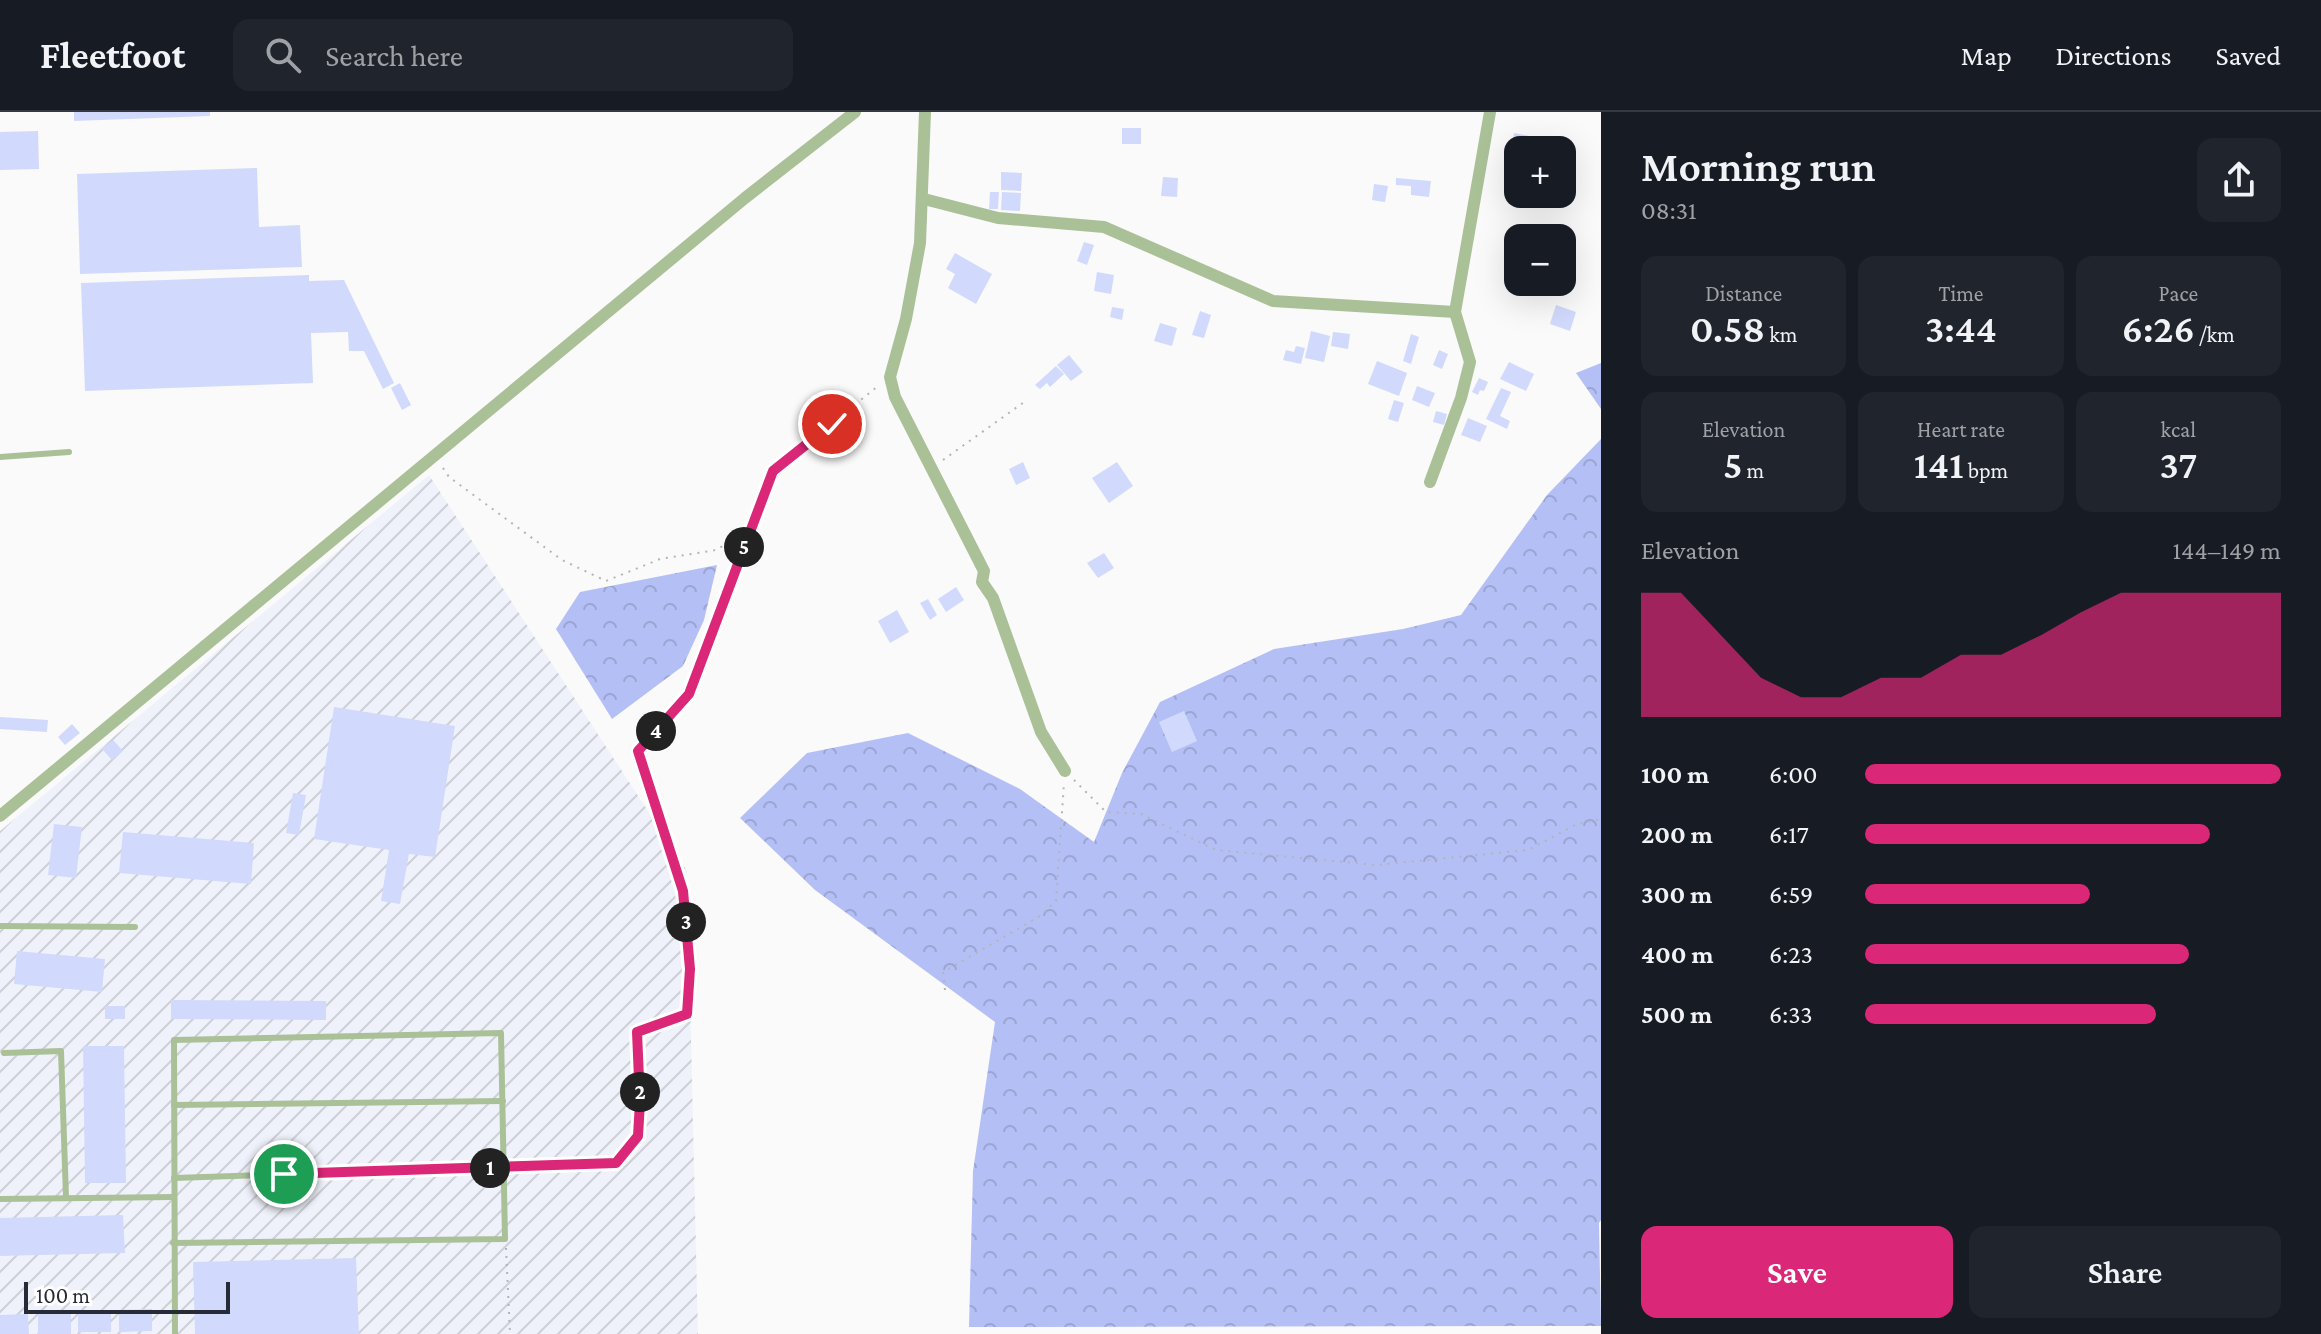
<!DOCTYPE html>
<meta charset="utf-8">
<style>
:root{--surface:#171b24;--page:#20242c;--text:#f1f3f6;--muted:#9ea1a6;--line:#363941;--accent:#db2777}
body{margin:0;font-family:"Crimson Pro",serif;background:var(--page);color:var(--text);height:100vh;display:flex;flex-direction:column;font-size:30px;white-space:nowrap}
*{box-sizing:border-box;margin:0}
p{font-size:26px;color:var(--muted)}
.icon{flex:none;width:44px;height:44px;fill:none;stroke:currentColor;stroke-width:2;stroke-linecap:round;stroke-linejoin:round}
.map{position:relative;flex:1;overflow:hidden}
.panel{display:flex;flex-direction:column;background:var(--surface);width:720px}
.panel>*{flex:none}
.buttons{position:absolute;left:1504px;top:24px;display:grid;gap:16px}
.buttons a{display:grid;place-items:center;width:72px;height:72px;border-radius:16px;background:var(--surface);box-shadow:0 8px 32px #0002;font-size:40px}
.scale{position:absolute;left:24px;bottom:20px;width:206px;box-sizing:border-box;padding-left:8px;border:4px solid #272a37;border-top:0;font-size:22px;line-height:28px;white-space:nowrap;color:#272a37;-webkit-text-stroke:6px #fff;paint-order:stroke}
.pin{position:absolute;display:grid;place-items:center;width:68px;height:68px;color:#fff;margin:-34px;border:4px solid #fff;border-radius:50%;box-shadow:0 2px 8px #0007}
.km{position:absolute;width:40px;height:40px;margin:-20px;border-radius:50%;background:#222;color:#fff;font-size:22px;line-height:40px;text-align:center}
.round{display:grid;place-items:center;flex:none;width:84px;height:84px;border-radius:16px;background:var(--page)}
.headline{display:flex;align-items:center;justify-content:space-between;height:136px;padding:0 40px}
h1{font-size:44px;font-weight:600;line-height:60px}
.metrics{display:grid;grid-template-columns:repeat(3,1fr);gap:12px;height:136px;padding:8px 40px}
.metrics div{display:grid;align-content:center;border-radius:16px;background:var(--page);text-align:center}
.metrics b{font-size:40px;font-weight:600}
.metrics small{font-size:22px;font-weight:400}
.metrics p{font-size:22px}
.chart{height:224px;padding:16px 40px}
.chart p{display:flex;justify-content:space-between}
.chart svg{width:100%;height:144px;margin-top:8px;fill:var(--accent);opacity:.7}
.cta{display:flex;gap:16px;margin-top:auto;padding:16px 40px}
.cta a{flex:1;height:92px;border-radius:16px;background:var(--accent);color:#fff;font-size:32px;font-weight:600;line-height:92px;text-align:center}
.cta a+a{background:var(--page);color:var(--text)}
ul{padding:0 40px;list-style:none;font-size:26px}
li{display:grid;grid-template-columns:128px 96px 1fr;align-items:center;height:60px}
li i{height:20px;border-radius:10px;background:var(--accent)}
header{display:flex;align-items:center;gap:48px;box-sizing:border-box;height:112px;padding:0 40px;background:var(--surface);border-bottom:2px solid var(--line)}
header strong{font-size:38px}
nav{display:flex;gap:44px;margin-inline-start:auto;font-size:28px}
.search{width:560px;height:72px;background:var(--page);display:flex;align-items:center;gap:20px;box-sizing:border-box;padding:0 28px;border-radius:16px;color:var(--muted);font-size:30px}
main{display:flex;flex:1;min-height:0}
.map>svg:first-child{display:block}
.industrial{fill:url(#industrial-furrows)}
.forest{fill:url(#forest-crowns)}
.building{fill:#d1dafc}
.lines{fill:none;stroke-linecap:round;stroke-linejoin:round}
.path{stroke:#b3b4b9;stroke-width:2;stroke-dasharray:2 6;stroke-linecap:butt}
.lane{stroke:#aac198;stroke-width:6}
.street{stroke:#aac198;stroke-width:12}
.route-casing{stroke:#fff;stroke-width:16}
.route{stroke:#db2777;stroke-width:10}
</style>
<header>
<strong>Fleetfoot</strong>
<div class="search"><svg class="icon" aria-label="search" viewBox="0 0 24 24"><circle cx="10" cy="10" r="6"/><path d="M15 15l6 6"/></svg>Search here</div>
<nav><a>Map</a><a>Directions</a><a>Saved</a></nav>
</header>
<main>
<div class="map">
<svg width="1601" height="1222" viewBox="0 0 1601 1222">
<defs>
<pattern id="industrial-furrows" width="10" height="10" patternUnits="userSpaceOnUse" patternTransform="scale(2)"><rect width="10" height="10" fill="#f0f2fb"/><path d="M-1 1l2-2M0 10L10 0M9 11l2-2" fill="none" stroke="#ced0d8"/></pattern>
<pattern id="forest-crowns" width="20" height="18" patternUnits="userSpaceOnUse" patternTransform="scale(2)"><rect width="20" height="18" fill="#b4c0f5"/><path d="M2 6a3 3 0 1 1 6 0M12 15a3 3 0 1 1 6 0" fill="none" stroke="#9ba5d3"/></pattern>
</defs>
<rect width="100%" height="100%" fill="#fafafa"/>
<!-- industrial -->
<polygon class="industrial" points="429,363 687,759 698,1222 0,1222 0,719"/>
<!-- forest -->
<g class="forest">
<polygon points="1601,251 1601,297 1576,261"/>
<polygon points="1601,327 1601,1108 1599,1111 1601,1214 969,1215 973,1059 995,910 815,778 740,706 807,641 908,621 1020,677 1094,730 1122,661 1160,590 1274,537 1403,517 1461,503 1547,383"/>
<polygon points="717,453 704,508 683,554 612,607 556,517 580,480"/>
</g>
<!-- building -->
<g class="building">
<polygon points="74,0 210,0 210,4 74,9"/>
<rect x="1122" y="16" width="19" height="16"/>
<polygon points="38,19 39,57 0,58 0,20"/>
<polygon points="1514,21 1535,25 1532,38 1518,38 1518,42 1511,41"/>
<polygon points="257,56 259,115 300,113 302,155 80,162 77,62"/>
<polygon points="1001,60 1022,61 1021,79 1001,78"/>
<polygon points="1163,65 1178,66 1177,85 1161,84"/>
<polygon points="1396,66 1431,69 1429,85 1411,83 1411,74 1396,73"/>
<polygon points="1374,72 1388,74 1385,90 1372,88"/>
<polygon points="990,80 999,80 998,97 989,97"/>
<polygon points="1002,80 1021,81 1020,99 1001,98"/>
<polygon points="1084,130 1094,133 1087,153 1077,149"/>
<polygon points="955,141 992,162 976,192 948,176 955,162 946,157"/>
<polygon points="1097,160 1114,163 1111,182 1094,179"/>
<polygon points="309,163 309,169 344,168 394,271 383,277 364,239 349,239 348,220 311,221 313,271 85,279 81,171"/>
<polygon points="1556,193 1576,200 1570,219 1550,212"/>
<polygon points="1112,195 1124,197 1122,208 1110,205"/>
<polygon points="1200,199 1211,203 1204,226 1192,223"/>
<polygon points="1160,211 1177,216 1172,234 1154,229"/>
<polygon points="1311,219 1330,224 1324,250 1305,246"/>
<polygon points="1333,220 1350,222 1348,237 1331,234"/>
<polygon points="1411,222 1419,225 1411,252 1403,249"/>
<polygon points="1296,234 1305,236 1301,252 1283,248 1286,238 1294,240"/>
<polygon points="1439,238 1448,242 1442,257 1433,253"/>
<polygon points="1069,243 1083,260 1071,269 1057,253"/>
<polygon points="1377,249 1407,261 1399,284 1368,272"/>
<polygon points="1509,250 1534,262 1526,279 1500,267"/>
<polygon points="1056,254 1064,262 1050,275 1047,271 1040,277 1035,273"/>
<polygon points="1479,266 1488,270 1484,279 1480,278 1478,283 1472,280"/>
<polygon points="400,271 411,293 402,298 391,276"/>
<polygon points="1417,274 1435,281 1429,295 1412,288"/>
<polygon points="1501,276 1511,280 1500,304 1510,309 1507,317 1486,307"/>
<polygon points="1394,288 1404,291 1398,310 1388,307"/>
<polygon points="1436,299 1447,302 1444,313 1433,310"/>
<polygon points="1468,306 1487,314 1480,330 1461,323"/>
<polygon points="1023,350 1030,366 1016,373 1009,357"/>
<polygon points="1117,350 1133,374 1109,391 1092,366"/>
<polygon points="1104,441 1114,456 1098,466 1087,451"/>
<polygon points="956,475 964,488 946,500 938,487"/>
<polygon points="928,487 937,503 930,508 920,491"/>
<polygon points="897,498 909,520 890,531 878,509"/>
<polygon points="334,595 455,614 435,745 409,742 400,792 381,789 389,738 314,727"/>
<polygon points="1184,599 1197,629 1172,640 1159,610"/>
<polygon points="0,605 48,608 47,620 0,617"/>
<polygon points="72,612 80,621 65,633 58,625"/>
<polygon points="113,628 123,639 112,648 102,637"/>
<polygon points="293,681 306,683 299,723 286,721"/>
<polygon points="54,712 82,715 76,766 48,763"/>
<polygon points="123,720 254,731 251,772 119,761"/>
<polygon points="17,839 105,847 102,880 14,872"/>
<polygon points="171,888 326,889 326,908 171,907"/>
<rect x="105" y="894" width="20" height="13"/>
<polygon points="83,934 124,934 126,1071 85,1071"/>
<polygon points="123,1103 125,1141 0,1144 0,1106"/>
<polygon points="356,1146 359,1222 195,1222 193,1150"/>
<polygon points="152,1197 152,1219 119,1220 119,1198"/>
<polygon points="111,1199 111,1220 78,1220 78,1200"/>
<polygon points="71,1201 71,1222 38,1222 38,1202"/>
<polygon points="28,1202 29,1222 0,1222 0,1203"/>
</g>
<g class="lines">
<!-- path -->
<g class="path">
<polyline points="943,348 1027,288"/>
<polyline points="443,356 449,365 562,448 606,469 660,447 716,438 749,418"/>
<polyline points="1074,668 1106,700 1141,702 1216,738 1376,753 1528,738 1577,712 1601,707"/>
<polyline points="945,878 943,860 1040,804 1056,789 1064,671"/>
<polyline points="515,1055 616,1051 638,1024 640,990 637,920 687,902 690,857 683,779 638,639 689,582 773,359 878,274"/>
<polyline points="506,1136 510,1222"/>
</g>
<!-- lane -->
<g class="lane">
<polyline points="0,345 69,340"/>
<polyline points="0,814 135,815"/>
<polyline points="4,941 61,939 66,1085"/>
<polyline points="174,993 503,989"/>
<polyline points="174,1066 505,1055"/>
<polyline points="0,1087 174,1085"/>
<polyline points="173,1131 505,1127 501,921 174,928 175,1222"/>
</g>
<!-- street -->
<g class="street">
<polyline points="925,0 920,131 906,207 890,265 895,285 984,459 982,470 993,486 1041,620 1065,659"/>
<polyline points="924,87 998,106 1104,115 1273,189 1455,200"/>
<polyline points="1430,370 1461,286 1470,250 1455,200 1490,0"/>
<polyline points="0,704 745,86 855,0"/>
</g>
</g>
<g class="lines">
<defs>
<polyline id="route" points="284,1062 616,1051 638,1024 640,990 637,920 687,902 690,857 683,779 638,639 689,582 773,359 832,312"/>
</defs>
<!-- route casing -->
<use href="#route" class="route-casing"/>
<!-- route -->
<use href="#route" class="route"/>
</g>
</svg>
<div class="buttons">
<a>+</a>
<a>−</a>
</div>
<div class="scale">100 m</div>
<div class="pin" style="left:284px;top:1062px;background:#1e9e55"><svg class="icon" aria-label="arrive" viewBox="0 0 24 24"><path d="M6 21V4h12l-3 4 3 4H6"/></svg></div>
<div class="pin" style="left:832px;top:312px;background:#d93025"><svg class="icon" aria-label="check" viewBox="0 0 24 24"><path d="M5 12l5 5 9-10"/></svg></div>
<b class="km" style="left:490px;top:1056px">1</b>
<b class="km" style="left:640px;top:980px">2</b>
<b class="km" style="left:686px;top:810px">3</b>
<b class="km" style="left:656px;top:619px">4</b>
<b class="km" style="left:744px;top:435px">5</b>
</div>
<section class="panel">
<div class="headline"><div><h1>Morning run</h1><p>08:31</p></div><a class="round"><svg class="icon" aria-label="share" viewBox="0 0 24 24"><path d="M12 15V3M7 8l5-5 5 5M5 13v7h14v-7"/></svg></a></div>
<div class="metrics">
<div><p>Distance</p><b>0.58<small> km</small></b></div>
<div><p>Time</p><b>3:44</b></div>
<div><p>Pace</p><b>6:26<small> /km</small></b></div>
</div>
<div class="metrics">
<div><p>Elevation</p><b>5<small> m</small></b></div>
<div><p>Heart rate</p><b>141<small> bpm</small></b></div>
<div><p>kcal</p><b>37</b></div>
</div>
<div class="chart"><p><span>Elevation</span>144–149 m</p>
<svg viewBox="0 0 160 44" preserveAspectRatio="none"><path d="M0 44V6L10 6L20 19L30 32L40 38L50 38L60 32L70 32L80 25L90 25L100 19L110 12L120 6L130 6L140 6L150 6L160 6V44z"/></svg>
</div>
<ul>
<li><b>100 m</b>6:00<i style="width:100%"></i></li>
<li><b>200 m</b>6:17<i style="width:83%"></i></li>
<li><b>300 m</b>6:59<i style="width:54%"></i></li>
<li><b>400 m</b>6:23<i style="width:78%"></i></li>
<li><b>500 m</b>6:33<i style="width:70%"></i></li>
</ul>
<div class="cta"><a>Save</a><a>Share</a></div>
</section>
</main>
